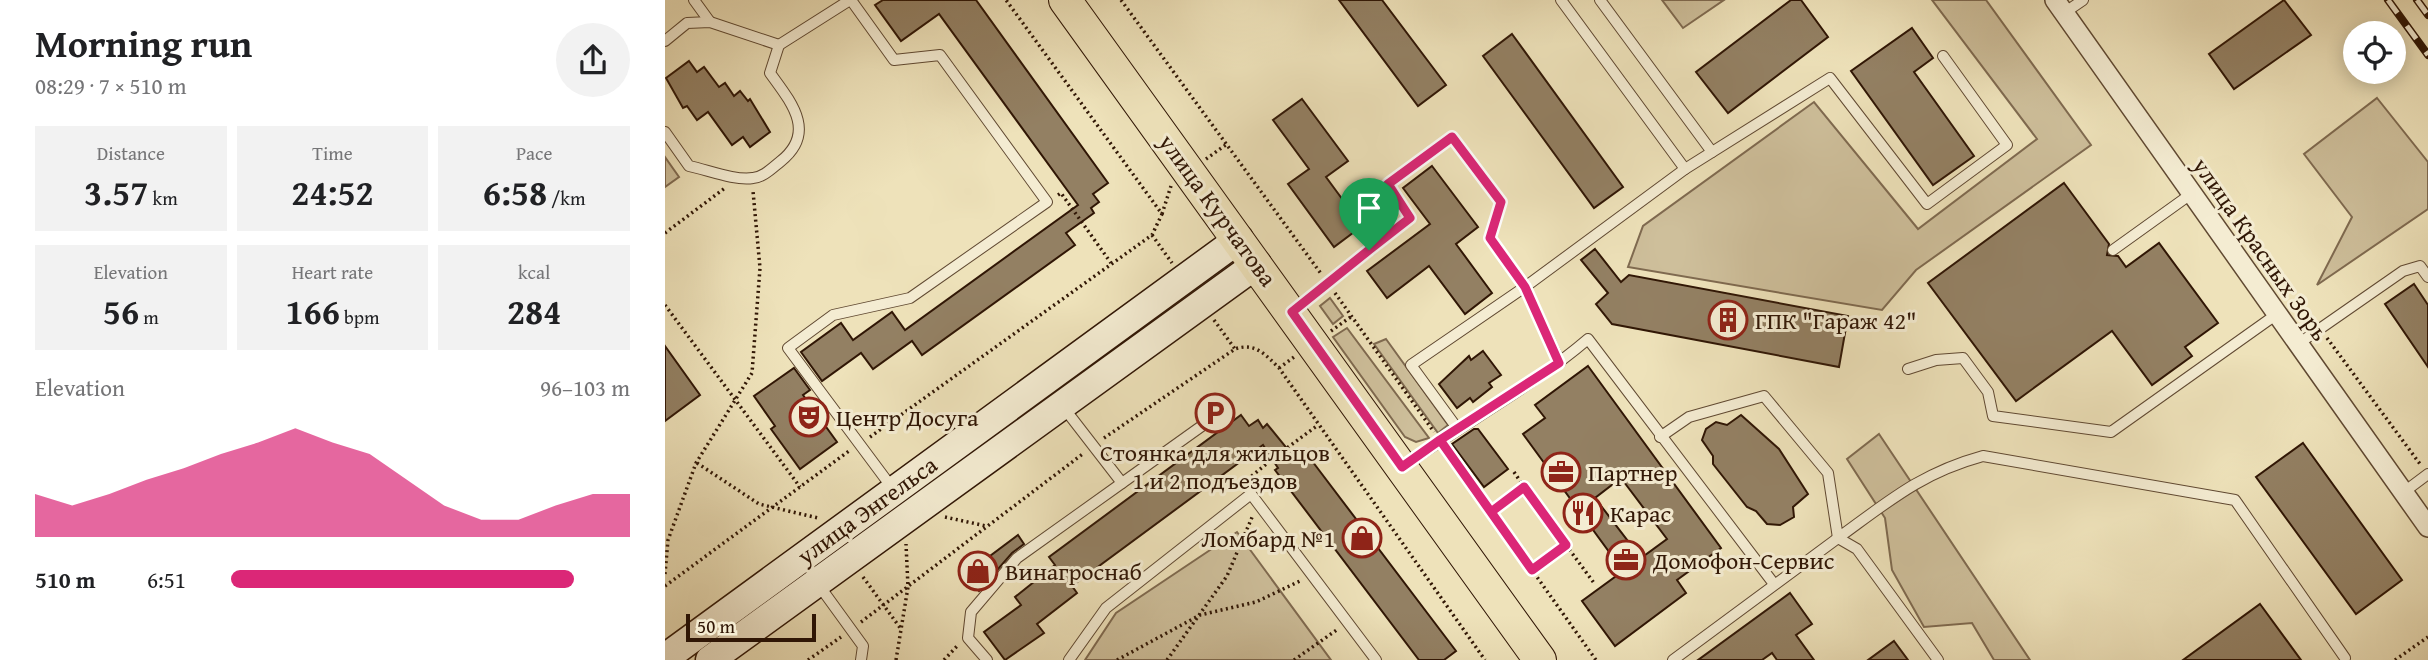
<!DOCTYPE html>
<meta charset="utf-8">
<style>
:root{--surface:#fff;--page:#f2f2f2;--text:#202124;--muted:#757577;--accent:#db2777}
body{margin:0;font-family:"Gentium Book Plus",serif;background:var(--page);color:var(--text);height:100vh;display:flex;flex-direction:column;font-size:26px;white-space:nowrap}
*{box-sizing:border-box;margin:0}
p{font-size:23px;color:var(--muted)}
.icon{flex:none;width:38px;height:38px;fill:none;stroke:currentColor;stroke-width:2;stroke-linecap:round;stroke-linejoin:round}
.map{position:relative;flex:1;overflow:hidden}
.side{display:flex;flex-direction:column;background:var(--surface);width:665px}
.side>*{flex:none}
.controls{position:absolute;left:1678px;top:21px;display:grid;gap:14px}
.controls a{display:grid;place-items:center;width:63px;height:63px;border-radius:50%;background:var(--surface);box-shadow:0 4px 18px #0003;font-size:35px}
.scale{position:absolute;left:21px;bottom:18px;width:130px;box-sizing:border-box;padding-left:7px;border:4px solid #301605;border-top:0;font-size:19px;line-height:24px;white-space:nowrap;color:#301605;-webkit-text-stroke:5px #f4ecd2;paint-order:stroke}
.pin{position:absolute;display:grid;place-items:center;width:60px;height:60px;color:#fff;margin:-72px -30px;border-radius:50% 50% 50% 0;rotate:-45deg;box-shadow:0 0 7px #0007}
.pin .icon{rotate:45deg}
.round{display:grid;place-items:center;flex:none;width:74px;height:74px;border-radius:37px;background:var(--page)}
.summary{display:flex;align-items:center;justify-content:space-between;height:119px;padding:0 35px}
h1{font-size:38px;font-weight:700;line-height:52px}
.figures{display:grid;grid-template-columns:repeat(3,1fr);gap:10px;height:119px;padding:7px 35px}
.figures div{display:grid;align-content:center;border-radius:0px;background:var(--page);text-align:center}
.figures b{font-size:35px;font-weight:700}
.figures small{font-size:19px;font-weight:400}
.figures p{font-size:19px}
.chart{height:196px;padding:14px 35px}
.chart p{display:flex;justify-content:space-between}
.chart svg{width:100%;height:126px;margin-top:7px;fill:var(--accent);opacity:.7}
ul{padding:0 35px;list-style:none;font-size:23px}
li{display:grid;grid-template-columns:112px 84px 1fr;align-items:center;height:52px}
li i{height:18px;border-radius:9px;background:var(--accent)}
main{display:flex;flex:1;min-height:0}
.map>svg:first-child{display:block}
.green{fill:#cebf9b;stroke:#7f6a50;stroke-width:2}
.building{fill:#938063;stroke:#301605;stroke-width:2;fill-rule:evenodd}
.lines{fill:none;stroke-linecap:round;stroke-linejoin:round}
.service-casing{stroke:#604932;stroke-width:12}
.minor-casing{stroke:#604932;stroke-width:22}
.secondary-casing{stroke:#301605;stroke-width:31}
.primary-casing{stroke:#301605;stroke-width:34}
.path{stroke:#301605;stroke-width:3.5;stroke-dasharray:2 3.5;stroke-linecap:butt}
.service{stroke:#f4ecd2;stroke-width:10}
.minor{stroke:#f4ecd2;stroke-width:19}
.secondary{stroke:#f4ecd2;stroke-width:28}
.primary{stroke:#eee2ba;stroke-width:32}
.rail-casing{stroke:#301605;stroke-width:8}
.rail{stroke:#f4ecd2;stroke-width:5;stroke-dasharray:16;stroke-linecap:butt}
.route-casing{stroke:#fff;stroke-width:14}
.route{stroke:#db2777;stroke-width:9}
.labels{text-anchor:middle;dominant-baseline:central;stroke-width:6;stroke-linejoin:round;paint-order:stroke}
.street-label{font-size:24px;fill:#301605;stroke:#f4ecd2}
.poi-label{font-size:24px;fill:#301605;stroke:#f4ecd2;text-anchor:start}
</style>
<main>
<section class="side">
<div class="summary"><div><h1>Morning run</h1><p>08:29 · 7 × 510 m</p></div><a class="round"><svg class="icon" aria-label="share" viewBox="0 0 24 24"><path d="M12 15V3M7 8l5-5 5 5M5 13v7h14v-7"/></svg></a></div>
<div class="figures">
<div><p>Distance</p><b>3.57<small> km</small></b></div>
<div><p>Time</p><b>24:52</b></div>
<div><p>Pace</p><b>6:58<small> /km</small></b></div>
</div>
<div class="figures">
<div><p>Elevation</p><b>56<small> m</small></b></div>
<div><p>Heart rate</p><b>166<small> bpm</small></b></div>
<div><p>kcal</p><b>284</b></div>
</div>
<div class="chart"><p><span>Elevation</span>96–103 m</p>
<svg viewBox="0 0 160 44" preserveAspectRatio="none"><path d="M0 44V29L10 33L20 29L30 24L40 20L50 15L60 11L70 6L80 11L90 15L100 24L110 33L120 38L130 38L140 33L150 29L160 29V44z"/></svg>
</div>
<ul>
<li><b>510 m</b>6:51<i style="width:86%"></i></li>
</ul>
</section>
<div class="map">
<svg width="1763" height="660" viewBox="0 0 1763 660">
<rect width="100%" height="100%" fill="#eee2ba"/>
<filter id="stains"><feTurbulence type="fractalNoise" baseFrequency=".00286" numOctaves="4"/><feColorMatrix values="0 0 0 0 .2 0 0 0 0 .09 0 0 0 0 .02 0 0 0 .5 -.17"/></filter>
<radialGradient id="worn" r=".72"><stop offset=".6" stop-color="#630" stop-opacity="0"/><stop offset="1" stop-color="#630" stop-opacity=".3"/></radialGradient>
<!-- green -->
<g class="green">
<polygon points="997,0 1059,0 1018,28"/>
<polygon points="1267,0 1321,0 1426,145 1251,270 1217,310 963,267 978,226 1149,102 1253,229 1372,139"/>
<polygon points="1712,98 1763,162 1763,209 1652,285 1687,217 1639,154"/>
<polygon points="0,157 14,177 0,187"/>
<polygon points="665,298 678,316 668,324 655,306"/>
<polygon points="682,328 764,438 751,442 740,437 668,337"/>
<polygon points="721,339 783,425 773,433 709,344"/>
<polygon points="1214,434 1365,660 1329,660 1307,623 1259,627 1227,570 1220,518 1182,459"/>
<polygon points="572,532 666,660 420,660 451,613"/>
</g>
<!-- building -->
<g class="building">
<polygon points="218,0 311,0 443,183 428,194 434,202 426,208 429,213 401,233 410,245 257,355 247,341 208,369 196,353 157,381 136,352 176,323 188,340 227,312 240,330 413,205 274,14 236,41 210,5"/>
<polygon points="674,0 717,0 781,85 753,106"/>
<polygon points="1126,0 1136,0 1163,37 1063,113 1031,72"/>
<polygon points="1619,0 1646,35 1569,89 1544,54"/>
<polygon points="1247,28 1268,58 1249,72 1309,156 1268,185 1186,71"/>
<polygon points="847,34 958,187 929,208 818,56"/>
<polygon points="24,61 32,72 39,67 54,87 60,83 69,96 75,91 83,101 85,99 105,132 85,147 78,137 67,145 43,112 32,120 22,106 18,108 1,78"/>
<polygon points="637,99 683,161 661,177 697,226 669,247 623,184 644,169 608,120"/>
<polygon points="767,166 813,227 791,244 827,293 800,314 764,266 722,298 702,271 765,224 738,188"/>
<polygon points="1399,183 1444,244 1442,255 1453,256 1461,267 1494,243 1553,323 1520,347 1527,356 1487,385 1447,331 1351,401 1263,283"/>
<polygon points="930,249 956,282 964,275 1183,316 1174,367 947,324 931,304 943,293 916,260"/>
<polygon points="1749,284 1763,305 1763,367 1720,304"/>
<polygon points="0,346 35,395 0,421"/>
<polygon points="818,351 836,375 824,383 827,387 808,402 805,398 792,408 774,384 804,356 806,360"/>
<path d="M923,366l133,182 -44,32 9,13 -71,53 -33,-45 41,-30 -100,-137 22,-16 -10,-13zM956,478l46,61 -26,19 -46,-60z"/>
<polygon points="129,368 145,390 138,395 172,442 135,469 106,429 110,426 89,396"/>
<polygon points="576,415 584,426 593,420 598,428 602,424 628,456 638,449 791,651 779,660 754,660 610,470 613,468 598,445 407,586 412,593 372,624 379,633 340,660 319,632 356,605 350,597 390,565 384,557"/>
<polygon points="1076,415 1114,449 1143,494 1128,507 1129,517 1115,525 1102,524 1091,511 1082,507 1048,464 1048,456 1037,440 1041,429 1051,422 1062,425"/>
<polygon points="809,429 813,429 843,469 819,487 787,444"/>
<polygon points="1638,443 1737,580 1691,614 1591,477"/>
<polygon points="353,535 359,544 347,553 314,591 301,574"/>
<polygon points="1125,593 1147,624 1131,635 1149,660 1112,660 1107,653 1097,660 1033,660"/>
<polygon points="1595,604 1636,660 1518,660"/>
<polygon points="1229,641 1243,660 1203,660"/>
</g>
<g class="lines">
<defs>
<g id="service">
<polyline points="29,0 45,22"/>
<polyline points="186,0 229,60 275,55 382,202 245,298 168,315 123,348 228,489"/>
<polyline points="896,0 1020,169"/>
<polyline points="935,0 1047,152"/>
<polyline points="1399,13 1418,0"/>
<path d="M0,41l22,-18 23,-1 69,23 -9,28c21,29 47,59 11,88 -9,7 -17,16 -28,17 -18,3 -45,-8 -64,-12l-24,-34"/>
<polyline points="114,45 185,0"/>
<polyline points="1448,250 1526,194"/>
<polyline points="630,310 745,218 723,184 787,137 836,202 825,238 860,287 1020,169 1165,78 1262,204 1342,145 1278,56"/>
<polyline points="1633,344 1738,271 1755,266 1763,277"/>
<polyline points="1243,369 1271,360 1298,358 1323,392 1328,416 1446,432 1612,314"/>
<polyline points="792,428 746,365 860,287 895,363"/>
<path d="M995,437l29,-20 75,-21 64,77 10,65c51,-37 83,-65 145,-82l252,44 110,158"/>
<path d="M739,466c60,-43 128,-79 184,-127l186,245"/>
<polyline points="457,483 562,408"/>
<polyline points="1739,492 1763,474"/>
<polyline points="153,584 198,646 196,660"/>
<polyline points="322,660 303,638 306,612 352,558 457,483 399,408"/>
<polyline points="404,660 441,608 586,494 711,660"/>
<polyline points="1008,660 1173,538 1192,549 1273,660"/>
</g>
<polyline id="minor" points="1390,0 1763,527"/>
<g id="secondary">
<polyline points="0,658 574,239"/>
<polyline points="45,660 592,264"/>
</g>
<polyline id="primary" points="400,0 875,660"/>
</defs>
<!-- service casing -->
<use href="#service" class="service-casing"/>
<!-- minor casing -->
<use href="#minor" class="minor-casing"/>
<!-- secondary casing -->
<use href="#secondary" class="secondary-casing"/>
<!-- primary casing -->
<use href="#primary" class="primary-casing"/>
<!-- path -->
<g class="path">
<polyline points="456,0 657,275"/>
<polyline points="541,159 562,144"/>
<polyline points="393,195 396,193 446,263"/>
<polyline points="497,214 506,186"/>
<polyline points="0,233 60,188"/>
<polyline points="487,235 507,263"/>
<polyline points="670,293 769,432"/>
<polyline points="0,305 135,487"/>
<polyline points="549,320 570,349"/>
<polyline points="666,331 687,316"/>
<polyline points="1662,338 1755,464"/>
<polyline points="614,368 629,357"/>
<polyline points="205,437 487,235 497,214 341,0"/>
<path d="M439,438l131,-89c20,-7 31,6 44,19l206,292"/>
<polyline points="618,451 653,425"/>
<polyline points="783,452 931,660"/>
<polyline points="32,463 94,504 153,518"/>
<polyline points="849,472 859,487"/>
<polyline points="578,483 610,457"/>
<polyline points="826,512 859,487 901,545 867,570"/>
<polyline points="280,517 321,526"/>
<polyline points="901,545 929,583"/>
<polyline points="0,574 3,540 31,463 87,373 95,268 88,191"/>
<polyline points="198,577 236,629"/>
<polyline points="0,586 184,451"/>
<polyline points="196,622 419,453"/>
<polyline points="143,660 176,637"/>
<polyline points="231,660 243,587 241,544"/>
<polyline points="279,660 294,644"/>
<polyline points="452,660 535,615 591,602 635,581"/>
<polyline points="502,660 562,576 588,515"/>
<polyline points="629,660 673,629"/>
<polyline points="1730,660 1763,637"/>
</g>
<!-- service -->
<use href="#service" class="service"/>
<!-- minor -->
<use href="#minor" class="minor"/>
<!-- secondary -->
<use href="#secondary" class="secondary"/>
<!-- primary -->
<use href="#primary" class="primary"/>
<defs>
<g id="rail">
<polyline points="1723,0 1763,55"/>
<polyline points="1752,0 1763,15"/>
</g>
</defs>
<!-- rail casing -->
<use href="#rail" class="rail-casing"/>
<!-- rail -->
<use href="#rail" class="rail"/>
</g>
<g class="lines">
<defs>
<polyline id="route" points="704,250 627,312 737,467 775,440 867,570 901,545 859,487 826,512 775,440 894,363 860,287 825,238 836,202 787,137 723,184 745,218 704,250"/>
</defs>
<!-- route casing -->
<use href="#route" class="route-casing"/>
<!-- route -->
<use href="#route" class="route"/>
</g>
<!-- icons -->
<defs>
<symbol id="building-ring" viewBox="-11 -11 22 22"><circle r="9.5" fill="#f4ecd2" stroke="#8f2418" stroke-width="1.5"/><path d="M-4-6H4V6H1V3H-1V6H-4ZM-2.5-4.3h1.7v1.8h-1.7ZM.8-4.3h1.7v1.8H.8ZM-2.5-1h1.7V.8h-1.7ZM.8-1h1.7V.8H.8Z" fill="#8f2418"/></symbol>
<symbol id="parking-ring" viewBox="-11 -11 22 22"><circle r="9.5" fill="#f4ecd2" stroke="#8f2418" stroke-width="1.5"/><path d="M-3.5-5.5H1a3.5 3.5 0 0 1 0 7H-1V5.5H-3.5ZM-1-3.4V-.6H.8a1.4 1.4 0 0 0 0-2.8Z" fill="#8f2418"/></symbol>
<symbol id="theatre-ring" viewBox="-11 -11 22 22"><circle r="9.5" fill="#f4ecd2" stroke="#8f2418" stroke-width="1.5"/><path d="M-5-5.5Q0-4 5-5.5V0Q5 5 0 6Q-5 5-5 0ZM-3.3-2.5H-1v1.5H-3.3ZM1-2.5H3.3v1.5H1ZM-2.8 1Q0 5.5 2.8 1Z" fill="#8f2418"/></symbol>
<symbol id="office-ring" viewBox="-11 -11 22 22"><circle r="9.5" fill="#f4ecd2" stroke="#8f2418" stroke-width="1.5"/><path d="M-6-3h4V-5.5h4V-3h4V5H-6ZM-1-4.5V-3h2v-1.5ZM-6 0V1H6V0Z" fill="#8f2418"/></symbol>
<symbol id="restaurant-ring" viewBox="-11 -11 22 22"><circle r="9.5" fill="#f4ecd2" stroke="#8f2418" stroke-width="1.5"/><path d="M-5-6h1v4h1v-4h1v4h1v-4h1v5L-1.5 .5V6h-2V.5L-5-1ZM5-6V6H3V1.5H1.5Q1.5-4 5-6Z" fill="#8f2418"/></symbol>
<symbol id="shop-ring" viewBox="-11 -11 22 22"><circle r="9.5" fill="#f4ecd2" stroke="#8f2418" stroke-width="1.5"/><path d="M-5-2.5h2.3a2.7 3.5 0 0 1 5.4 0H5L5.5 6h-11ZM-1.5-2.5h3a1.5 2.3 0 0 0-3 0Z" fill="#8f2418"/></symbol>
</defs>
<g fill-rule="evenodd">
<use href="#building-ring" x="1041" y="298" width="44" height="44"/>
<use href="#parking-ring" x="528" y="391" width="44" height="44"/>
<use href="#theatre-ring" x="122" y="395" width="44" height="44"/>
<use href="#office-ring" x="874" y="450" width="44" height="44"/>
<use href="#restaurant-ring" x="896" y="491" width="44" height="44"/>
<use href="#shop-ring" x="675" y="516" width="44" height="44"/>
<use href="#office-ring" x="939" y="538" width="44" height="44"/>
<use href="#shop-ring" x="291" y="549" width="44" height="44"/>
</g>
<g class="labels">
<!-- street labels -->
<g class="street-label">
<text transform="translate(553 210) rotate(54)">улица Курчатова</text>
<text transform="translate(1596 249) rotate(55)">улица Красных Зорь</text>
<text transform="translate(202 510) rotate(-36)">улица Энгельса</text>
</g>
<!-- poi labels -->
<g class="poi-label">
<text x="1090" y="320">ГПК "Гараж 42"</text>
<text x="171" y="417">Центр Досуга</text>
<text x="550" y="452" text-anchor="middle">Стоянка для жильцов<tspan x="550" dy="28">1 и 2 подъездов</tspan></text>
<text x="923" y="472">Партнер</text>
<text x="945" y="513">Карас</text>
<text x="670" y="538" text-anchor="end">Ломбард №1</text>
<text x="988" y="560">Домофон-Сервис</text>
<text x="340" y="571">Винагроснаб</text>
</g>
</g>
<rect width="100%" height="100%" filter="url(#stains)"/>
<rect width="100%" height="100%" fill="url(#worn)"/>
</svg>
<div class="controls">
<a><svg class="icon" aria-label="locate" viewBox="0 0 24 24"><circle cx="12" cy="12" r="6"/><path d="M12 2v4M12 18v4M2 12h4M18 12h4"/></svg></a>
</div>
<div class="scale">50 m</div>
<div class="pin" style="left:704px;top:250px;background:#1e9e55"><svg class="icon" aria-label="arrive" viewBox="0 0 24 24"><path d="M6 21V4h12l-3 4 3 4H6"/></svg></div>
</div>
</main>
